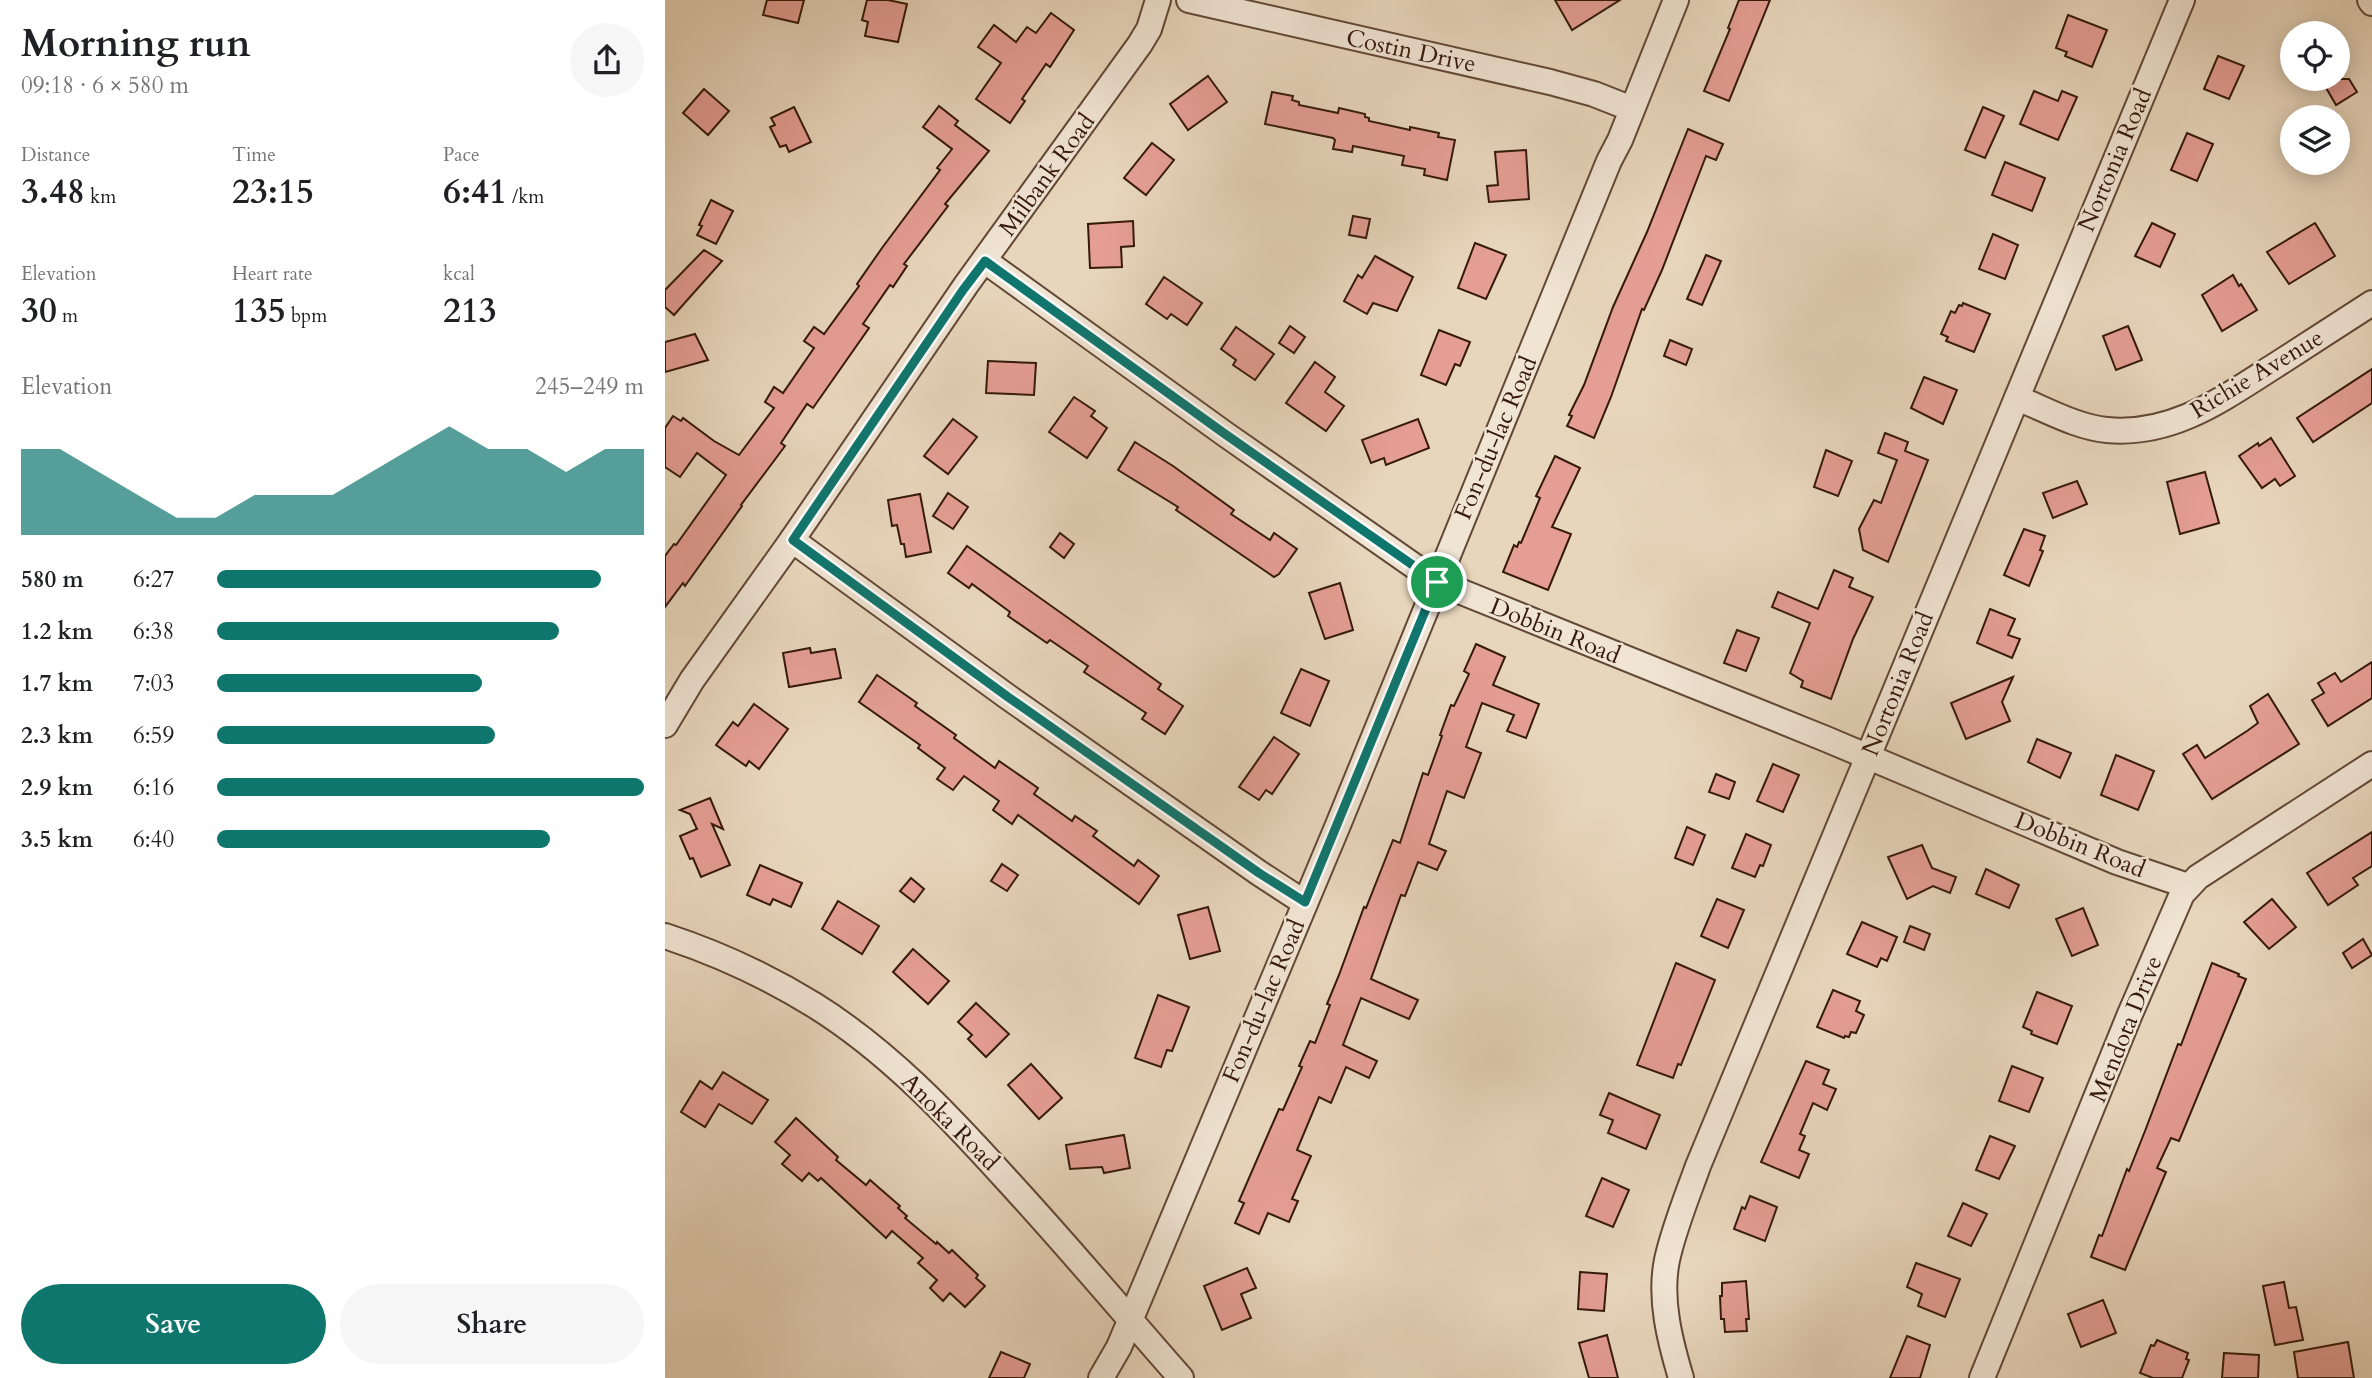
<!DOCTYPE html>
<meta charset="utf-8">
<style>
:root{--surface:#fff;--page:#f6f6f6;--text:#202124;--muted:#757577;--accent:#0f766e}
body{margin:0;font-family:Cardo,serif;background:var(--page);color:var(--text);height:100vh;display:flex;flex-direction:column;font-size:26px;white-space:nowrap}
*{box-sizing:border-box;margin:0}
p{font-size:23px;color:var(--muted)}
.icon{flex:none;width:38px;height:38px;fill:none;stroke:currentColor;stroke-width:2;stroke-linecap:round;stroke-linejoin:round}
.map{position:relative;flex:1;overflow:hidden}
.panel{display:flex;flex-direction:column;background:var(--surface);width:665px}
.panel>*{flex:none}
.fabs{position:absolute;left:1615px;top:21px;display:grid;gap:14px}
.fabs a{display:grid;place-items:center;width:70px;height:70px;border-radius:50%;background:var(--surface);box-shadow:0 4px 18px #0003;font-size:35px}
.pin{position:absolute;display:grid;place-items:center;width:60px;height:60px;color:#fff;margin:-30px;border:4px solid #fff;border-radius:50%;box-shadow:0 2px 7px #0007}
.round{display:grid;place-items:center;flex:none;width:74px;height:74px;border-radius:37px;background:var(--page)}
.head{display:flex;align-items:center;justify-content:space-between;height:119px;padding:0 21px}
h1{font-size:38px;font-weight:600;line-height:52px}
.metrics{display:grid;grid-template-columns:repeat(3,1fr);gap:10px;height:119px;padding:7px 21px}
.metrics div{display:grid;align-content:center}
.metrics b{font-size:35px;font-weight:600}
.metrics small{font-size:19px;font-weight:400}
.metrics p{font-size:19px}
.chart{height:196px;padding:14px 21px}
.chart p{display:flex;justify-content:space-between}
.chart svg{width:100%;height:126px;margin-top:7px;fill:var(--accent);opacity:.7}
.primary-button{display:flex;gap:14px;margin-top:auto;padding:14px 21px}
.primary-button a{flex:1;height:80px;border-radius:42px;background:var(--accent);color:#fff;font-size:28px;font-weight:600;line-height:80px;text-align:center}
.primary-button a+a{background:var(--page);color:var(--text)}
ul{padding:0 21px;list-style:none;font-size:23px}
li{display:grid;grid-template-columns:112px 84px 1fr;align-items:center;height:52px}
li i{height:18px;border-radius:9px;background:var(--accent)}
main{display:flex;flex:1;min-height:0}
.map>svg:first-child{display:block}
.building{fill:#e59e94;stroke:#35190a;stroke-width:2}
.lines{fill:none;stroke-linecap:round;stroke-linejoin:round}
.minor-casing{stroke:#624836;stroke-width:28}
.minor{stroke:#f0e4d3;stroke-width:24}
.route-casing{stroke:#fff;stroke-width:14}
.route{stroke:#0f766e;stroke-width:9}
.labels{text-anchor:middle;dominant-baseline:central;stroke-width:5;stroke-linejoin:round;paint-order:stroke}
.street-label{font-size:24px;fill:#35190a;stroke:#f0e4d3}
</style>
<main>
<section class="panel">
<div class="head"><div><h1>Morning run</h1><p>09:18 · 6 × 580 m</p></div><a class="round"><svg class="icon" aria-label="share" viewBox="0 0 24 24"><path d="M12 15V3M7 8l5-5 5 5M5 13v7h14v-7"/></svg></a></div>
<div class="metrics">
<div><p>Distance</p><b>3.48<small> km</small></b></div>
<div><p>Time</p><b>23:15</b></div>
<div><p>Pace</p><b>6:41<small> /km</small></b></div>
</div>
<div class="metrics">
<div><p>Elevation</p><b>30<small> m</small></b></div>
<div><p>Heart rate</p><b>135<small> bpm</small></b></div>
<div><p>kcal</p><b>213</b></div>
</div>
<div class="chart"><p><span>Elevation</span>245–249 m</p>
<svg viewBox="0 0 160 44" preserveAspectRatio="none"><path d="M0 44V14L10 14L20 22L30 30L40 38L50 38L60 30L70 30L80 30L90 22L100 14L110 6L120 14L130 14L140 22L150 14L160 14V44z"/></svg>
</div>
<ul>
<li><b>580 m</b>6:27<i style="width:90%"></i></li>
<li><b>1.2 km</b>6:38<i style="width:80%"></i></li>
<li><b>1.7 km</b>7:03<i style="width:62%"></i></li>
<li><b>2.3 km</b>6:59<i style="width:65%"></i></li>
<li><b>2.9 km</b>6:16<i style="width:100%"></i></li>
<li><b>3.5 km</b>6:40<i style="width:78%"></i></li>
</ul>
<div class="primary-button"><a>Save</a><a>Share</a></div>
</section>
<div class="map">
<svg width="1707" height="1378" viewBox="0 0 1707 1378">
<rect width="100%" height="100%" fill="#e8d6bc"/>
<filter id="stains"><feTurbulence type="fractalNoise" baseFrequency=".00286" numOctaves="4"/><feColorMatrix values="0 0 0 0 .2 0 0 0 0 .09 0 0 0 0 .02 0 0 0 .5 -.17"/></filter>
<radialGradient id="worn" r=".72"><stop offset=".6" stop-color="#630" stop-opacity="0"/><stop offset="1" stop-color="#630" stop-opacity=".3"/></radialGradient>
<!-- building -->
<g class="building">
<polygon points="102,0 139,0 133,23 98,15"/>
<polygon points="202,0 223,0 242,4 233,42 200,36 203,22 197,20"/>
<polygon points="890,0 955,0 907,30"/>
<polygon points="1074,0 1105,0 1064,101 1039,91 1065,29 1063,28"/>
<polygon points="386,13 409,30 385,67 381,64 357,99 360,101 345,123 311,99 336,63 313,47 329,25 351,42 362,27 371,33"/>
<polygon points="1403,15 1442,30 1427,67 1400,56 1402,52 1391,48"/>
<polygon points="1553,56 1579,66 1564,99 1539,89"/>
<polygon points="543,76 562,102 523,130 505,104"/>
<polygon points="1656,79 1684,79 1692,92 1671,105"/>
<polygon points="39,89 64,111 43,135 18,113"/>
<polygon points="1369,91 1393,101 1397,91 1412,97 1393,140 1355,124"/>
<polygon points="607,92 628,96 627,100 634,102 634,105 673,113 674,108 700,114 700,117 704,118 704,121 745,130 745,127 774,133 773,137 790,140 782,180 759,175 760,169 737,165 739,156 688,146 687,152 668,149 670,140 668,138 600,124"/>
<polygon points="274,106 293,121 290,125 324,151 280,204 283,206 239,264 242,266 228,287 225,285 198,324 204,328 148,408 142,404 116,443 120,446 76,505 77,506 20,586 18,583 0,607 0,556 9,544 11,545 61,475 32,453 15,477 0,467 0,428 8,416 16,421 18,418 49,441 74,455 109,408 100,402 109,387 118,393 149,348 139,341 149,327 159,334 194,286 192,284 217,248 275,170 272,168 287,149 258,127"/>
<polygon points="129,107 146,142 124,152 121,145 115,147 105,127 110,125 106,118"/>
<polygon points="1318,107 1339,116 1320,158 1300,150"/>
<polygon points="1023,129 1058,144 1051,160 1041,156 997,270 979,310 977,309 946,397 929,438 902,426 907,416 904,415 919,385 948,307 982,232"/>
<polygon points="1522,133 1548,144 1532,181 1506,170"/>
<polygon points="487,143 509,160 481,195 459,178"/>
<polygon points="861,150 864,199 824,202 822,186 833,185 830,152"/>
<polygon points="1340,162 1380,178 1367,211 1327,195"/>
<polygon points="46,200 68,211 51,244 32,235 37,226 34,225"/>
<polygon points="688,216 705,219 701,238 684,235"/>
<polygon points="468,221 469,246 456,247 457,267 425,268 423,224"/>
<polygon points="1487,223 1510,234 1495,267 1470,256"/>
<polygon points="1650,223 1670,256 1624,284 1602,252"/>
<polygon points="1328,234 1353,245 1340,279 1314,269"/>
<polygon points="810,243 841,255 821,299 793,288"/>
<polygon points="39,250 57,261 9,315 0,307 0,290"/>
<polygon points="1041,255 1056,261 1037,305 1022,299"/>
<polygon points="710,256 748,277 732,311 708,303 702,314 679,301 693,275 697,278"/>
<polygon points="1568,275 1574,286 1576,284 1592,310 1557,331 1537,295"/>
<polygon points="499,277 537,303 522,325 506,314 502,319 481,304"/>
<polygon points="1298,303 1325,314 1309,352 1281,341 1283,337 1276,334 1286,311 1290,313 1294,305 1297,306"/>
<polygon points="625,326 640,337 629,353 614,343"/>
<polygon points="1463,326 1477,360 1451,370 1438,336"/>
<polygon points="571,327 609,354 590,380 568,365 571,360 556,349"/>
<polygon points="774,330 805,342 795,366 790,364 781,385 756,375"/>
<polygon points="30,334 43,360 0,372 0,342"/>
<polygon points="1005,340 1027,349 1021,365 999,356"/>
<polygon points="323,361 371,363 369,395 321,393"/>
<polygon points="650,362 670,377 660,392 679,406 661,431 621,403"/>
<polygon points="1707,369 1707,403 1648,442 1632,418"/>
<polygon points="1259,377 1292,390 1278,424 1246,408"/>
<polygon points="409,397 430,411 426,416 442,428 422,458 384,432"/>
<polygon points="288,419 312,437 283,474 259,456"/>
<polygon points="753,419 764,448 721,465 719,458 706,463 697,440"/>
<polygon points="1220,433 1243,442 1240,451 1263,460 1223,562 1198,550 1194,529 1209,500 1216,503 1232,460 1213,453"/>
<polygon points="1606,438 1630,476 1615,486 1610,479 1597,488 1574,456 1593,443 1594,446"/>
<polygon points="470,442 508,466 569,510 566,514 605,540 609,533 632,549 614,574 609,577 511,510 513,507 453,470"/>
<polygon points="1161,450 1187,461 1173,496 1149,487"/>
<polygon points="890,456 915,468 887,527 906,534 883,590 838,572 849,545 852,547 854,542 856,543 875,498 871,496"/>
<polygon points="1540,472 1554,523 1515,534 1502,482"/>
<polygon points="1412,481 1422,504 1388,518 1378,493"/>
<polygon points="283,493 303,507 288,529 268,516"/>
<polygon points="255,494 266,552 241,557 239,544 236,544 232,525 227,526 223,500"/>
<polygon points="1359,529 1380,536 1375,550 1378,551 1364,586 1339,575"/>
<polygon points="395,533 409,544 399,558 385,547"/>
<polygon points="302,546 496,684 493,689 518,706 500,734 477,719 481,713 419,672 423,666 385,640 382,643 343,616 345,612 307,584 304,588 283,573"/>
<polygon points="1169,570 1188,578 1184,587 1208,597 1188,639 1166,699 1136,687 1138,681 1125,673 1145,623 1107,607 1113,592 1153,609"/>
<polygon points="675,583 688,630 660,639 644,593"/>
<polygon points="1325,609 1350,619 1343,635 1355,639 1347,658 1312,643"/>
<polygon points="1072,630 1094,638 1081,671 1059,663"/>
<polygon points="811,644 840,657 828,685 874,704 861,738 842,731 849,715 817,703 801,747 816,753 799,798 782,791 764,844 781,851 772,870 753,862 740,896 736,895 706,979 753,1000 744,1019 696,998 678,1045 712,1061 704,1078 681,1067 666,1103 654,1097 632,1150 646,1156 627,1199 633,1201 624,1222 603,1213 594,1234 570,1223 579,1203 574,1201 614,1109 618,1110 637,1067 634,1066 645,1041 650,1043 665,1005 662,1004 674,975 699,907 701,908 728,840 735,843 758,773 763,775 777,736 775,735 786,705 789,706 804,674 799,671"/>
<polygon points="145,648 146,653 170,649 176,678 124,687 118,653"/>
<polygon points="1707,662 1707,698 1663,726 1647,700 1659,693 1653,683 1670,673 1676,682"/>
<polygon points="636,669 664,681 645,726 616,713"/>
<polygon points="212,675 252,703 250,706 291,735 289,738 330,768 334,761 373,788 369,794 407,821 410,816 432,831 428,836 469,866 473,860 494,876 474,904 353,815 347,824 328,810 334,801 299,776 288,790 272,779 280,768 253,748 255,745 194,702"/>
<polygon points="1348,677 1337,702 1345,721 1301,739 1286,703"/>
<polygon points="1603,694 1634,744 1547,799 1518,754 1532,745 1540,758 1582,731 1593,723 1585,706"/>
<polygon points="89,704 123,729 94,769 84,761 81,766 51,745 68,722 73,726"/>
<polygon points="609,737 634,754 607,794 601,790 594,800 574,787"/>
<polygon points="1372,739 1406,753 1395,778 1363,762"/>
<polygon points="1451,755 1489,771 1473,810 1436,795"/>
<polygon points="1108,764 1134,775 1118,812 1092,801"/>
<polygon points="1051,774 1070,782 1064,799 1044,792"/>
<polygon points="45,798 58,829 47,824 65,865 36,877 28,858 25,859 15,836 32,829 25,814 15,810"/>
<polygon points="1022,827 1040,835 1028,865 1010,858"/>
<polygon points="1707,832 1707,866 1688,878 1693,885 1663,905 1642,873"/>
<polygon points="1081,834 1106,845 1098,866 1095,865 1090,877 1067,868"/>
<polygon points="1257,845 1267,868 1291,877 1285,893 1268,886 1242,899 1223,857"/>
<polygon points="337,864 353,875 342,891 326,881"/>
<polygon points="95,865 137,883 126,907 108,899 105,905 82,895"/>
<polygon points="1321,869 1354,885 1344,908 1311,894"/>
<polygon points="246,878 259,889 249,902 235,891"/>
<polygon points="1052,899 1079,910 1063,948 1036,936"/>
<polygon points="1607,899 1631,927 1604,949 1579,922"/>
<polygon points="173,901 214,926 197,954 157,929"/>
<polygon points="543,907 555,951 525,959 513,915"/>
<polygon points="1418,908 1433,945 1407,956 1391,919"/>
<polygon points="1197,922 1232,937 1222,961 1216,958 1212,967 1182,954"/>
<polygon points="1245,926 1265,934 1259,950 1239,942"/>
<polygon points="1698,939 1707,955 1687,968 1678,953"/>
<polygon points="248,949 284,981 263,1004 228,972"/>
<polygon points="1011,963 1050,980 1016,1065 1013,1064 1008,1078 972,1065"/>
<polygon points="1547,963 1574,974 1573,976 1581,979 1514,1141 1506,1138 1492,1168 1501,1172 1460,1270 1426,1257 1434,1235 1437,1236 1462,1169 1464,1171 1480,1131 1513,1044 1516,1045"/>
<polygon points="1168,990 1195,1001 1191,1011 1199,1015 1191,1033 1186,1032 1184,1037 1180,1036 1179,1038 1152,1027"/>
<polygon points="1372,992 1407,1006 1392,1044 1366,1034 1367,1031 1358,1027"/>
<polygon points="493,995 524,1007 507,1051 502,1050 496,1067 470,1058"/>
<polygon points="311,1003 344,1034 321,1057 303,1039 307,1035 293,1022"/>
<polygon points="1141,1061 1164,1070 1158,1084 1171,1089 1162,1110 1148,1103 1135,1134 1140,1136 1134,1150 1144,1154 1134,1178 1096,1162"/>
<polygon points="366,1064 397,1098 374,1119 343,1085"/>
<polygon points="1347,1066 1378,1078 1364,1112 1334,1101"/>
<polygon points="58,1072 103,1100 87,1124 54,1104 40,1127 16,1112 35,1081 47,1089"/>
<polygon points="944,1093 995,1115 981,1149 943,1133 948,1120 935,1115"/>
<polygon points="131,1118 173,1157 171,1160 201,1185 205,1180 235,1206 233,1208 242,1216 240,1218 271,1244 272,1242 284,1253 287,1250 313,1275 311,1278 320,1286 300,1307 285,1293 278,1301 265,1288 272,1280 253,1263 258,1258 227,1231 221,1238 156,1178 153,1181 144,1173 137,1181 117,1164 125,1155 110,1142"/>
<polygon points="459,1135 465,1168 439,1173 437,1167 405,1169 401,1145"/>
<polygon points="1325,1136 1350,1146 1334,1179 1311,1170"/>
<polygon points="937,1178 964,1190 948,1227 921,1216"/>
<polygon points="1085,1196 1112,1207 1100,1241 1069,1229 1077,1207 1080,1209"/>
<polygon points="1298,1203 1322,1214 1306,1246 1283,1236"/>
<polygon points="1251,1263 1295,1279 1280,1317 1253,1306 1257,1294 1242,1287"/>
<polygon points="582,1268 591,1288 576,1294 586,1318 557,1330 539,1286"/>
<polygon points="915,1272 942,1274 939,1311 913,1309"/>
<polygon points="1081,1281 1084,1319 1081,1319 1082,1331 1060,1332 1059,1319 1056,1319 1055,1296 1057,1296 1057,1283"/>
<polygon points="1619,1282 1624,1308 1631,1307 1638,1340 1610,1345 1598,1286"/>
<polygon points="1438,1300 1451,1333 1416,1347 1403,1314"/>
<polygon points="942,1335 953,1378 924,1378 914,1343"/>
<polygon points="1242,1336 1265,1345 1255,1378 1225,1378"/>
<polygon points="1492,1340 1523,1353 1521,1359 1524,1360 1517,1378 1488,1378 1475,1373 1486,1345 1489,1346"/>
<polygon points="1683,1342 1689,1378 1633,1378 1629,1352"/>
<polygon points="336,1352 365,1364 359,1378 324,1378"/>
<polygon points="1559,1353 1594,1355 1593,1378 1557,1378"/>
</g>
<g class="lines">
<defs>
<g id="minor">
<polyline points="524,0 885,82 929,94 967,109"/>
<polyline points="1705,0 1707,3"/>
<polyline points="320,261 560,434 772,582 1161,739 1452,862 1523,886"/>
<path d="M1352,398c28,11 59,29 90,32 65,6 114,-30 166,-63 33,-21 66,-43 99,-64"/>
<polyline points="127,540 343,697 594,873 640,903"/>
<polyline points="0,725 27,680 127,540 301,285 475,44 484,29 493,0"/>
<path d="M0,936c52,17 102,40 149,69 74,46 134,110 192,174 60,65 117,133 175,199"/>
<polyline points="436,1378 454,1347 673,825 944,161 955,140 1011,0"/>
<path d="M1016,1378c-11,-37 -22,-79 -14,-118 7,-32 20,-63 31,-94l484,-1166"/>
<polyline points="1317,1378 1465,1014 1517,894 1533,877 1707,764"/>
</g>
</defs>
<!-- minor casing -->
<use href="#minor" class="minor-casing"/>
<!-- minor -->
<use href="#minor" class="minor"/>
</g>
<g class="lines">
<defs>
<polygon id="route" points="320,261 560,434 772,582 640,902 594,873 343,697 128,540 298,290"/>
</defs>
<!-- route casing -->
<use href="#route" class="route-casing"/>
<!-- route -->
<use href="#route" class="route"/>
</g>
<g class="labels">
<!-- street labels -->
<g class="street-label">
<text transform="translate(746 51) rotate(12)">Costin Drive</text>
<text transform="translate(1450 160) rotate(-67)">Nortonia Road</text>
<text transform="translate(382 175) rotate(-54)">Milbank Road</text>
<text transform="translate(1592 374) rotate(-31)">Richie Avenue</text>
<text transform="translate(831 438) rotate(-67)">Fon-du-lac Road</text>
<text transform="translate(890 631) rotate(22)">Dobbin Road</text>
<text transform="translate(1233 684) rotate(-68)">Nortonia Road</text>
<text transform="translate(1415 845) rotate(22)">Dobbin Road</text>
<text transform="translate(599 1001) rotate(-67)">Fon-du-lac Road</text>
<text transform="translate(1461 1029) rotate(-68)">Mendota Drive</text>
<text transform="translate(285 1122) rotate(45)">Anoka Road</text>
</g>
</g>
<rect width="100%" height="100%" filter="url(#stains)"/>
<rect width="100%" height="100%" fill="url(#worn)"/>
</svg>
<div class="fabs">
<a><svg class="icon" aria-label="locate" viewBox="0 0 24 24"><circle cx="12" cy="12" r="6"/><path d="M12 2v4M12 18v4M2 12h4M18 12h4"/></svg></a>
<a><svg class="icon" aria-label="layers" viewBox="0 0 24 24"><path d="M12 4l9 5-9 5-9-5zM3 14l9 5 9-5"/></svg></a>
</div>
<div class="pin" style="left:772px;top:582px;background:#1e9e55"><svg class="icon" aria-label="arrive" viewBox="0 0 24 24"><path d="M6 21V4h12l-3 4 3 4H6"/></svg></div>
</div>
</main>
